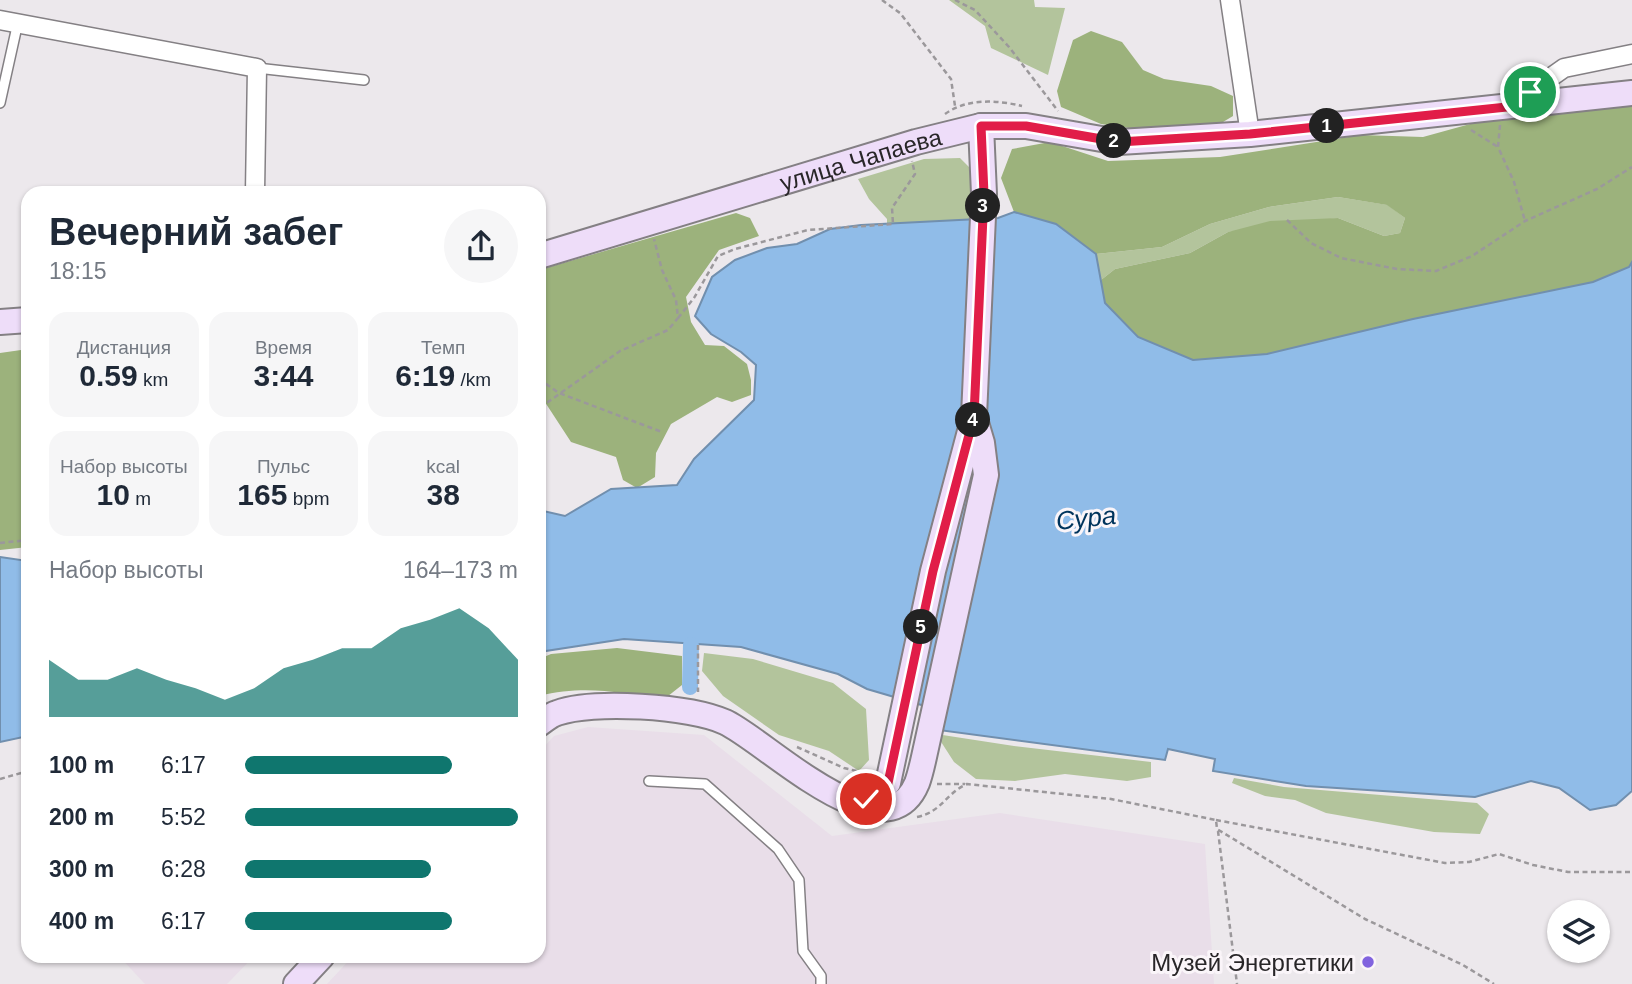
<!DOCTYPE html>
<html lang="ru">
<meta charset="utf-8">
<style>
:root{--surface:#fff;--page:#f6f6f7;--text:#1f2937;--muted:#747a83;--accent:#0f766e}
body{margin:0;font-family:Arial,sans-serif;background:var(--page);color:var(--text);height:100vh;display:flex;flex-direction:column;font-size:26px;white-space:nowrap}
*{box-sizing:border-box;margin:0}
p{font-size:23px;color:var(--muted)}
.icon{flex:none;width:38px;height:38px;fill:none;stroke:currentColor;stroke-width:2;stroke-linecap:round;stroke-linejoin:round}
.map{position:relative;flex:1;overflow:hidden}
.side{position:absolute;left:21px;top:186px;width:525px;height:777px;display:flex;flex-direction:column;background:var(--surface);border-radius:21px;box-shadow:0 2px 5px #0004}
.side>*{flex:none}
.controls{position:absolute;left:1547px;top:900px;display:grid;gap:14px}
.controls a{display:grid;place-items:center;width:63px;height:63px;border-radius:50%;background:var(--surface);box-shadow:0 2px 5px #0004;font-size:35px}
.pin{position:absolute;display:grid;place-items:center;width:60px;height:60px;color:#fff;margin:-30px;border:4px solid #fff;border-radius:50%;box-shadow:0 2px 7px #0007}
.km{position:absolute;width:35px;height:35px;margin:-18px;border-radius:50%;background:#222;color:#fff;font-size:19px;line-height:35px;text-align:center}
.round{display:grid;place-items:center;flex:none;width:74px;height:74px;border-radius:37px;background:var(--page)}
.headline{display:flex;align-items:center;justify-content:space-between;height:119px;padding:0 28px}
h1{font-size:38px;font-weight:600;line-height:52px}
.figures{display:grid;grid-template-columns:repeat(3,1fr);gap:10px;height:119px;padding:7px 28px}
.figures div{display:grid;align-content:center;border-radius:18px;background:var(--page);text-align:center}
.figures b{font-size:30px;font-weight:600}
.figures small{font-size:19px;font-weight:400}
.figures p{font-size:19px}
.chart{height:196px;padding:14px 28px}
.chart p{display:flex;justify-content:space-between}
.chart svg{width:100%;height:126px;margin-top:7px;fill:var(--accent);opacity:.7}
ul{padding:0 28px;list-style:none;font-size:23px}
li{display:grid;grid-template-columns:112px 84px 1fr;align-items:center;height:52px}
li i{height:18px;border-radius:9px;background:var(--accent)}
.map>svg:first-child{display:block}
.built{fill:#e9dee9}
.green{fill:#b3c49c}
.forest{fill:#9cb27c}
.water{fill:#90bce8;stroke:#718fae;stroke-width:2}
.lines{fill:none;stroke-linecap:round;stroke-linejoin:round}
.canal{stroke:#90bce8;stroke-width:16}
.lane-casing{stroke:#848084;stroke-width:12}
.street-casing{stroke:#848084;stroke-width:21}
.secondary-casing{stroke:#848084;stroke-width:28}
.path{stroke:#9b989b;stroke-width:2.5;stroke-dasharray:5 3.5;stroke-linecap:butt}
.lane{stroke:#fff;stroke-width:9}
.street{stroke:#fff;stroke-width:18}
.secondary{stroke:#eeddf9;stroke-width:24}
.route-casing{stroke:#fff;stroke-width:14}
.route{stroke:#e11d48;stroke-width:9}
.poi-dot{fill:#8163df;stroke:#faf5f9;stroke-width:2.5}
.labels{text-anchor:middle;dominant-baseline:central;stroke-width:6;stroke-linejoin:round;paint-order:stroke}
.street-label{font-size:24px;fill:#282628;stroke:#faf5f9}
.poi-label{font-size:24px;fill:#282628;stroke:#faf5f9;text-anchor:end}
.water-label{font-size:26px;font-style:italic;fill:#00345c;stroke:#faf5f9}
</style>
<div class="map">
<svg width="1632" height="984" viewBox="0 0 1632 984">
<rect width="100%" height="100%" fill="#ece8ec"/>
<!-- built -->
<g class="built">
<polygon points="588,727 704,735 832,836 1000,813 1205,844 1214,984 327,984 353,956 539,956 539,752 554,736"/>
<polygon points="119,956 254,956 227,984 145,984"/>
</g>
<!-- green -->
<g class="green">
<polygon points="949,0 1034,0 1035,7 1065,8 1048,75 991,48 985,26"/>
<polygon points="960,158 972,170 973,220 887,224 887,219 869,199 858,179 924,159"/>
<polygon points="1338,197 1388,205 1405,218 1400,233 1384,236 1338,218 1228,232 1190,253 1115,269 1101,280 1096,254 1162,247 1210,224 1269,207"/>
<polygon points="704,653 753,659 833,683 866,709 869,760 859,771 829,751 779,735 723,696 702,671"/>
<polygon points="936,734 1014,746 1151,762 1151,777 1127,781 1065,774 1015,781 976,779 954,762"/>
<polygon points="1234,778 1284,787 1477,803 1489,814 1480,834 1434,832 1326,813 1295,800 1265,796 1232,783"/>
</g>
<!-- forest -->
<g class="forest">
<polygon points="1091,31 1122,42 1143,70 1164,79 1211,86 1233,96 1233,116 1213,128 1170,134 1101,124 1061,107 1057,91 1073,40"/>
<polygon points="1632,103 1632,262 1630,267 1593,282 1413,319 1267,354 1193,360 1138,337 1105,303 1101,280 1115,269 1190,253 1228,232 1270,221 1338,218 1384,236 1400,233 1405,218 1387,205 1338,197 1269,207 1210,224 1162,247 1096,254 1056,224 1014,212 1001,178 1012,149 1050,142 1108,161 1220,157 1361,135 1423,137 1481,121"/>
<polygon points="736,213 750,218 759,236 719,250 686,297 691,322 705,345 724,346 747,364 751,380 751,395 732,402 717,397 671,424 656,453 655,477 637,488 623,480 616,457 571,442 539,393 539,270"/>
<polygon points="28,349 28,547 0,550 0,353"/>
<path d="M617,648l65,8v29l-19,15c-44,-8 -79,-15 -124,-4v-37l12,-5z"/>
</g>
<!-- water -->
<g class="water">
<polygon points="1014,212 1056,224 1096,254 1105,303 1138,337 1193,360 1267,354 1413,319 1593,282 1629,267 1632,262 1632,791 1616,805 1590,810 1559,788 1531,781 1475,797 1306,786 1213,771 1215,759 1168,749 1165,760 931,729 935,709 867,689 838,674 741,647 624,639 539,652 539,510 565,516 611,489 677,485 694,459 754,400 756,365 741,352 711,334 695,316 712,277 735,260 767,248 797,244 830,229 861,225 998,218"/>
<polygon points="0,557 28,561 28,736 0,742"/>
</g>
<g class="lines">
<!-- canal -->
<polyline class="canal" points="690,687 691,645"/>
<defs>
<g id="lane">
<polyline points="257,68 364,80"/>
<polyline points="0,103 18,22"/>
<polyline points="649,781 705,784 778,849 799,880 803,951 821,976 821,984"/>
</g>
<g id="street">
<polyline points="1230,0 1250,134"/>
<polyline points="0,20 257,68 255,192"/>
<polyline points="1526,105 1530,92 1564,68 1632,54"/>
</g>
<g id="secondary">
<path id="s1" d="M539,256l377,-114 65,-16h45l93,16 131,-8 382,-41"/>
<polyline points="0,322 28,320"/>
<path d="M539,724c6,-4 11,-9 18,-11 35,-13 133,-7 168,9 40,18 160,139 192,61 3,-8 5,-17 7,-26l62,-282 -4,-32 -8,-27"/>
<path d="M852,799c17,0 27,-2 36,-16l45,-212 41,-155 10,-222 -3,-68"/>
<polyline points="296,984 322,956"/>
</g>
</defs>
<!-- lane casing -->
<use href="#lane" class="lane-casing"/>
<!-- street casing -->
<use href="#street" class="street-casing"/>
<!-- secondary casing -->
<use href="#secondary" class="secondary-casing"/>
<!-- path -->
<g class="path">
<polyline points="882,0 900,13 951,79 955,106"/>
<polyline points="955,0 975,10 1009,47 1058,111"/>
<path d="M945,114c22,-16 52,-14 77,-8"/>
<polyline points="1500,125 1498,147 1514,182 1525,221"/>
<polyline points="1471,130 1498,147"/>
<polyline points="1287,220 1311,243 1341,258 1397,269 1436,271 1472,256 1525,221 1597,189 1632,167"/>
<polyline points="678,318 694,298 718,256 735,249 808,230 893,224 892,208 915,174 912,161"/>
<polyline points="539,379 559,393 662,432"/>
<polyline points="539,405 548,402 620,351 668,330 678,318 676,300 662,270 654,239"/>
<polyline points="0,543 28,540"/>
<polyline points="698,645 698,692"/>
<polyline points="797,747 844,768 869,774"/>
<polyline points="0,779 28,771"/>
<polyline points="937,784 965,784"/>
<path d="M917,817c25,-5 29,-24 50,-33l144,15 105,21 1,9 148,90 98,46 31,19"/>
<polyline points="1216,820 1445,863 1469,862 1499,854 1533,865 1568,872 1632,872"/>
<polyline points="1218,831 1237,984"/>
</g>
<!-- lane -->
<use href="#lane" class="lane"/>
<!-- street -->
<use href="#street" class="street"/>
<!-- secondary -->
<use href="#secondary" class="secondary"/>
</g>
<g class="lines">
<defs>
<polyline id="route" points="866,799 877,796 888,783 933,571 974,416 984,194 981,126 1026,126 1119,142 1250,134 1526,105 1530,92"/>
</defs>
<!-- route casing -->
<use href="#route" class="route-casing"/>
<!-- route -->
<use href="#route" class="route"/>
</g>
<!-- markers -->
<circle class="poi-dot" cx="1368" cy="962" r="7"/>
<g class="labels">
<!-- street labels -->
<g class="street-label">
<text stroke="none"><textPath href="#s1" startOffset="336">улица Чапаева</textPath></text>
</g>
<!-- poi labels -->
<g class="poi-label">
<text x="1354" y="962">Музей Энергетики</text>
</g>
<!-- water labels -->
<g class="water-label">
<text transform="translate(1086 518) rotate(-6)">Сура</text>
</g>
</g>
</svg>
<div class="controls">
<a><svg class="icon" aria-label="layers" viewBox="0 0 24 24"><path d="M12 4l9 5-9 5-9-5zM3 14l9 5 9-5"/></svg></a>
</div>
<div class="pin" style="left:1530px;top:92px;background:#1e9e55"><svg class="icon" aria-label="arrive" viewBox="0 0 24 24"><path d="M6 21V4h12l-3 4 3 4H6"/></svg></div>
<div class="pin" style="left:866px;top:799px;background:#d93025"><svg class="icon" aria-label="check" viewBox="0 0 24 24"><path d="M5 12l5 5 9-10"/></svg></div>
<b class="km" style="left:1327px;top:126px">1</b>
<b class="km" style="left:1114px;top:141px">2</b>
<b class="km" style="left:983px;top:206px">3</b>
<b class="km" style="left:973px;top:420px">4</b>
<b class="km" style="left:921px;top:627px">5</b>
<section class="side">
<div class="headline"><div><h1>Вечерний забег</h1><p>18:15</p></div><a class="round"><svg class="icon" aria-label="share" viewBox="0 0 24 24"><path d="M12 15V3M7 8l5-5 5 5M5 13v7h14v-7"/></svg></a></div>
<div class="figures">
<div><p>Дистанция</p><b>0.59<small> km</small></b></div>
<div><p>Время</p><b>3:44</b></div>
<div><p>Темп</p><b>6:19<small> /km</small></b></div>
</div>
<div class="figures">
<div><p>Набор высоты</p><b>10<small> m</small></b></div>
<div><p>Пульс</p><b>165<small> bpm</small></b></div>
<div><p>kcal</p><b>38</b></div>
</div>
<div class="chart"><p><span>Набор высоты</span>164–173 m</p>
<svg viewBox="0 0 160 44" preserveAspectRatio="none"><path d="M0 44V24L10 31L20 31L30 27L40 31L50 34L60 38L70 34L80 27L90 24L100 20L110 20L120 13L130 10L140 6L150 13L160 24V44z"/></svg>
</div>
<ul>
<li><b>100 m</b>6:17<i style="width:76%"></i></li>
<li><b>200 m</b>5:52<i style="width:100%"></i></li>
<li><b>300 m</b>6:28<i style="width:68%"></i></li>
<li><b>400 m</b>6:17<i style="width:76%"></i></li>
</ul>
</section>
</div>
